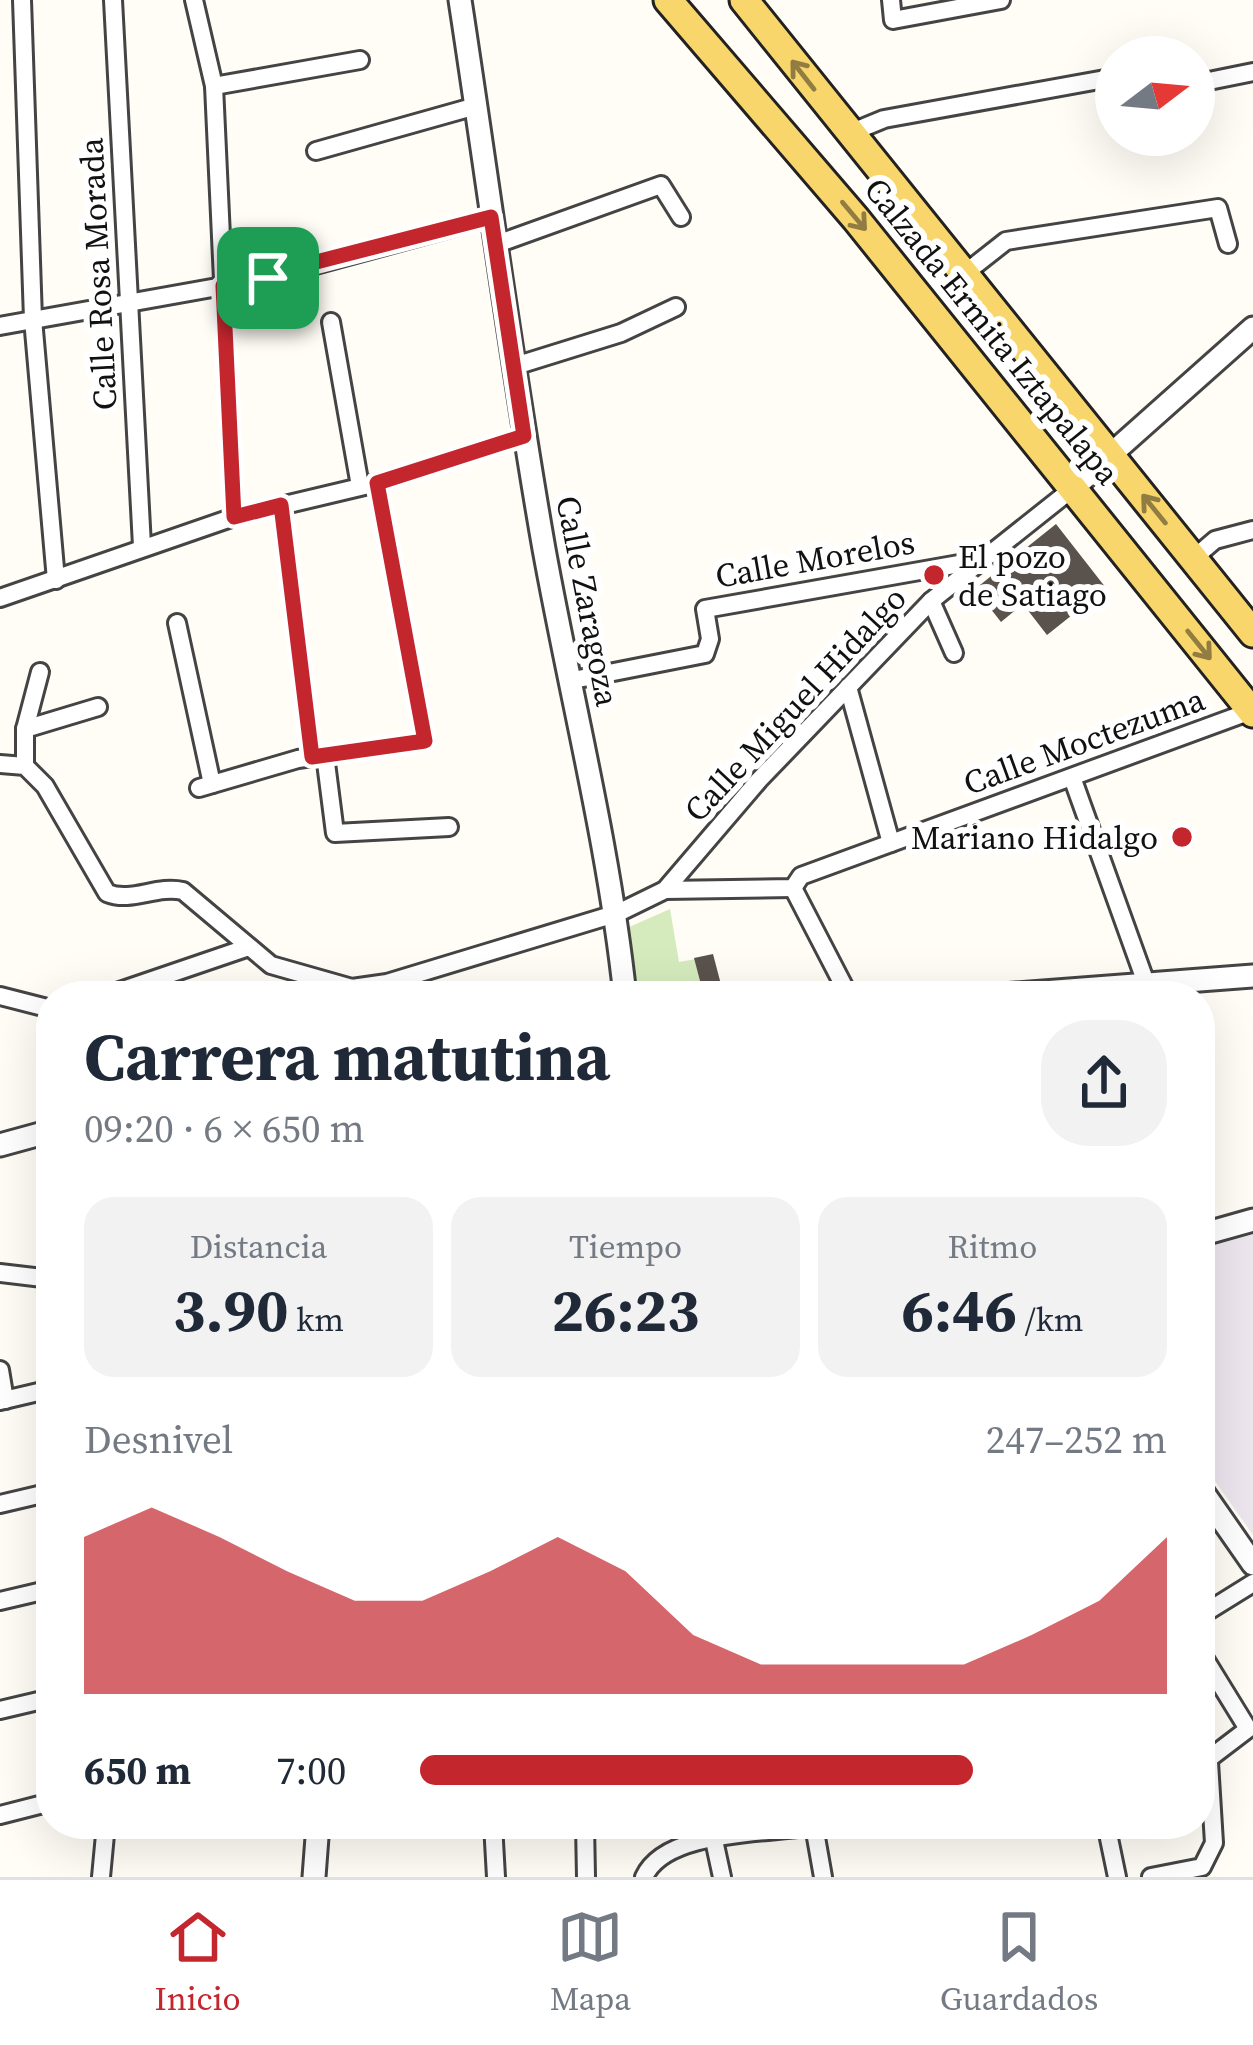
<!DOCTYPE html>
<html lang="es">
<meta charset="utf-8">
<style>
:root{--surface:#fff;--page:#f2f2f3;--text:#1f2937;--muted:#747a83;--line:#e0e1e3;--accent:#c4262e}
body{margin:0;font-family:"Source Serif 4",serif;background:var(--page);color:var(--text);height:100vh;display:flex;flex-direction:column;font-size:45px;white-space:nowrap}
*{box-sizing:border-box;margin:0}
p{font-size:39px;color:var(--muted)}
.icon{flex:none;width:66px;height:66px;fill:none;stroke:currentColor;stroke-width:2;stroke-linecap:round;stroke-linejoin:round}
.map{position:relative;flex:1;overflow:hidden}
.details{position:absolute;left:36px;top:981px;width:1179px;height:858px;display:flex;flex-direction:column;background:var(--surface);border-radius:48px;box-shadow:0 12px 48px #0002}
.details>*{flex:none}
.needle{width:78px;rotate:74deg}
.controls{position:absolute;left:1095px;top:36px;display:grid;gap:24px}
.controls a{display:grid;place-items:center;width:120px;height:120px;border-radius:50%;background:var(--surface);box-shadow:0 12px 48px #0002;font-size:60px}
.pin{position:absolute;display:grid;place-items:center;width:102px;height:102px;color:#fff;margin:-51px;border-radius:24px;box-shadow:0 6px 18px #0006}
.round{display:grid;place-items:center;flex:none;width:126px;height:126px;border-radius:48px;background:var(--page)}
.summary{display:flex;align-items:center;justify-content:space-between;height:204px;padding:0 48px}
h1{font-size:66px;font-weight:700;line-height:90px}
.stats{display:grid;grid-template-columns:repeat(3,1fr);gap:18px;height:204px;padding:12px 48px}
.stats div{display:grid;align-content:center;border-radius:30px;background:var(--page);text-align:center}
.stats b{font-size:60px;font-weight:700}
.stats small{font-size:33px;font-weight:400}
.stats p{font-size:33px}
.chart{height:336px;padding:24px 48px}
.chart p{display:flex;justify-content:space-between}
.chart svg{width:100%;height:216px;margin-top:12px;fill:var(--accent);opacity:.7}
ul{padding:0 48px;list-style:none;font-size:39px}
li{display:grid;grid-template-columns:192px 144px 1fr;align-items:center;height:90px}
li i{height:30px;border-radius:15px;background:var(--accent)}
.tab-bar{display:flex;justify-content:space-around;align-items:center;height:168px;border-top:3px solid var(--line);background:var(--surface);font-size:33px;color:var(--muted)}
.tab-bar a{display:grid;justify-items:center;gap:6px}
.tab-bar .current{color:var(--accent)}
.map>svg:first-child{display:block}
.industrial{fill:#eee6ef}
.green{fill:#d5ebbd}
.building{fill:#5a524d}
.lines{fill:none;stroke-linecap:round;stroke-linejoin:round}
.minor-casing{stroke:#444;stroke-width:22}
.tertiary-casing{stroke:#444;stroke-width:27}
.primary-casing{stroke:#222;stroke-width:33}
.minor{stroke:#fff;stroke-width:16}
.tertiary{stroke:#fff;stroke-width:21}
.primary{stroke:#f9d66b;stroke-width:27}
.oneway{stroke:#917d42}
.route-casing{stroke:#fff;stroke-width:24}
.route{stroke:#c4262e;stroke-width:15}
.poi-dot{fill:#c4262e;stroke:#fff;stroke-width:4.5}
.labels{text-anchor:middle;dominant-baseline:central;stroke-width:12;stroke-linejoin:round;paint-order:stroke}
.street-label{font-size:33px;fill:#111;stroke:#fff}
.poi-label{font-size:33px;fill:#111;stroke:#fff;text-anchor:start}
</style>
<div class="map">
<svg width="1253" height="1877" viewBox="0 0 1253 1877">
<rect width="100%" height="100%" fill="#fffdf5"/>
<!-- industrial -->
<polygon class="industrial" points="1253,1232 1253,1535 1200,1460 1200,1247"/>
<!-- green -->
<polygon class="green" points="670,909 679,962 713,956 721,996 638,996 627,928"/>
<!-- building -->
<g class="building">
<polygon points="1056,524 1106,588 1047,635 1023,604 1001,622 975,589"/>
<polygon points="713,954 724,996 704,996 694,958"/>
</g>
<g class="lines">
<defs>
<g id="minor">
<polyline points="22,0 33,319 56,580"/>
<polyline points="113,0 142,546"/>
<polyline points="194,0 214,86 234,517"/>
<polyline points="891,0 893,20 1001,0"/>
<polyline points="1194,84 1253,72"/>
<polyline points="214,86 360,60"/>
<polyline points="850,133 884,119 1116,77"/>
<polyline points="316,151 476,106"/>
<polyline points="497,244 661,185 681,217"/>
<polyline points="964,274 1006,241 1218,208 1228,244"/>
<polyline points="331,322 360,486"/>
<polyline points="0,326 268,278 491,217"/>
<polyline points="515,366 621,333 676,307"/>
<polyline points="281,505 312,757"/>
<polyline points="1194,558 1215,540 1253,530"/>
<polyline points="0,598 234,517 377,483 524,436"/>
<polyline points="931,601 954,653"/>
<polyline points="177,623 212,784"/>
<polyline points="568,681 705,654 710,639 705,609 976,561"/>
<polyline points="848,687 891,843"/>
<polyline points="25,729 40,672"/>
<polyline points="325,755 335,833 449,827"/>
<path d="M0,764l25,2 20,20 62,107c25,10 49,-8 76,-2l88,74 81,23 35,-5 231,-70 47,-23 94,-110 172,-179 141,-112"/>
<polyline points="25,766 25,729 98,707"/>
<polyline points="1073,780 1146,983"/>
<polyline points="199,788 298,759 425,741 377,483"/>
<polyline points="793,888 849,996"/>
<polyline points="665,890 793,888 801,876 1251,711"/>
<polyline points="114,993 246,948"/>
<polyline points="0,996 51,1009"/>
<polyline points="0,1273 51,1279"/>
<polyline points="0,1370 5,1400"/>
<polyline points="0,1401 51,1389"/>
<polyline points="0,1504 51,1492"/>
<polyline points="0,1601 51,1589"/>
<polyline points="1200,1616 1253,1583"/>
<polyline points="1200,1651 1248,1729 1202,1764"/>
<polyline points="0,1710 51,1698"/>
<polyline points="0,1815 51,1802"/>
<polyline points="493,1824 496,1877"/>
<polyline points="585,1824 586,1877"/>
<polyline points="1106,1824 1117,1877"/>
<polyline points="814,1826 823,1877"/>
<polyline points="714,1840 722,1877"/>
<polyline points="101,1877 106,1824"/>
<path d="M644,1877c23,-50 131,-42 182,-53"/>
<polyline points="1151,1877 1202,1867 1214,1843 1209,1762"/>
</g>
<g id="tertiary">
<path d="M460,0c28,183 52,367 84,549 27,149 65,296 81,447"/>
<polyline points="1072,489 1253,328"/>
<polyline points="989,996 1253,976"/>
<polyline points="0,1145 51,1131"/>
<polyline points="1200,1235 1253,1220"/>
<polyline points="1200,1488 1253,1564"/>
<polyline points="314,1877 318,1824"/>
</g>
<g id="primary">
<polyline points="668,0 856,219 1253,713"/>
<polyline points="744,0 1253,633"/>
</g>
</defs>
<!-- minor casing -->
<use href="#minor" class="minor-casing"/>
<!-- tertiary casing -->
<use href="#tertiary" class="tertiary-casing"/>
<!-- primary casing -->
<use href="#primary" class="primary-casing"/>
<!-- minor -->
<use href="#minor" class="minor"/>
<!-- tertiary -->
<use href="#tertiary" class="tertiary"/>
<!-- primary -->
<use href="#primary" class="primary"/>
</g>
<!-- one-way arrows -->
<defs><path id="oneway-shaft" d="M-6 0H5M1.5-3L5.5 0L1.5 3" fill="none" stroke-width="1.6" stroke-linecap="round" stroke-linejoin="round" transform="scale(3)"/></defs>
<g class="oneway">
<use href="#oneway-shaft" transform="translate(803 75) rotate(-128)"/>
<use href="#oneway-shaft" transform="translate(854 216) rotate(50)"/>
<use href="#oneway-shaft" transform="translate(1154 509) rotate(-129)"/>
<use href="#oneway-shaft" transform="translate(1199 645) rotate(51)"/>
</g>
<g class="lines">
<defs>
<polygon id="route" points="491,217 524,436 377,483 425,741 312,757 281,505 234,517 223,286"/>
</defs>
<!-- route casing -->
<use href="#route" class="route-casing"/>
<!-- route -->
<use href="#route" class="route"/>
</g>
<!-- markers -->
<g class="poi-dot">
<circle cx="934" cy="575" r="12"/>
<circle cx="1182" cy="837" r="12"/>
</g>
<g class="labels">
<!-- street labels -->
<g class="street-label">
<text transform="translate(98 274) rotate(-93)">Calle Rosa Morada</text>
<text transform="translate(992 331) rotate(51)">Calzada Ermita Iztapalapa</text>
<text transform="translate(815 559) rotate(-10)">Calle Morelos</text>
<text transform="translate(588 601) rotate(79)">Calle Zaragoza</text>
<text transform="translate(795 704) rotate(-47)">Calle Miguel Hidalgo</text>
<text transform="translate(1084 741) rotate(-20)">Calle Moctezuma</text>
</g>
<!-- poi labels -->
<g class="poi-label">
<text x="958" y="556">El pozo<tspan x="958" dy="38">de Satiago</tspan></text>
<text x="1158" y="837" text-anchor="end">Mariano Hidalgo</text>
</g>
</g>
</svg>
<div class="controls">
<a><svg class="needle" viewBox="-14 -14 28 28"><path d="M0-13l5 13h-10z" fill="#e53935"/><path d="M0 13l5-13h-10z" fill="#747a83"/></svg></a>
</div>
<div class="pin" style="left:268px;top:278px;background:#1e9e55"><svg class="icon" aria-label="arrive" viewBox="0 0 24 24"><path d="M6 21V4h12l-3 4 3 4H6"/></svg></div>
<section class="details">
<div class="summary"><div><h1>Carrera matutina</h1><p>09:20 · 6 × 650 m</p></div><a class="round"><svg class="icon" aria-label="share" viewBox="0 0 24 24"><path d="M12 15V3M7 8l5-5 5 5M5 13v7h14v-7"/></svg></a></div>
<div class="stats">
<div><p>Distancia</p><b>3.90<small> km</small></b></div>
<div><p>Tiempo</p><b>26:23</b></div>
<div><p>Ritmo</p><b>6:46<small> /km</small></b></div>
</div>
<div class="chart"><p><span>Desnivel</span>247–252 m</p>
<svg viewBox="0 0 160 44" preserveAspectRatio="none"><path d="M0 44V12L10 6L20 12L30 19L40 25L50 25L60 19L70 12L80 19L90 32L100 38L110 38L120 38L130 38L140 32L150 25L160 12V44z"/></svg>
</div>
<ul>
<li><b>650 m</b>7:00<i style="width:74%"></i></li>
</ul>
</section>
</div>
<nav class="tab-bar">
<a class="current"><svg class="icon" aria-label="home" viewBox="0 0 24 24"><path d="M3 11l9-7 9 7M6 9v11h12V9"/></svg>Inicio</a>
<a><svg class="icon" aria-label="map" viewBox="0 0 24 24"><path d="M3 6l6-2 6 2 6-2v14l-6 2-6-2-6 2zM9 4v14M15 6v14"/></svg>Mapa</a>
<a><svg class="icon" aria-label="saved" viewBox="0 0 24 24"><path d="M7 4h10v16l-5-4-5 4z"/></svg>Guardados</a>
</nav>
